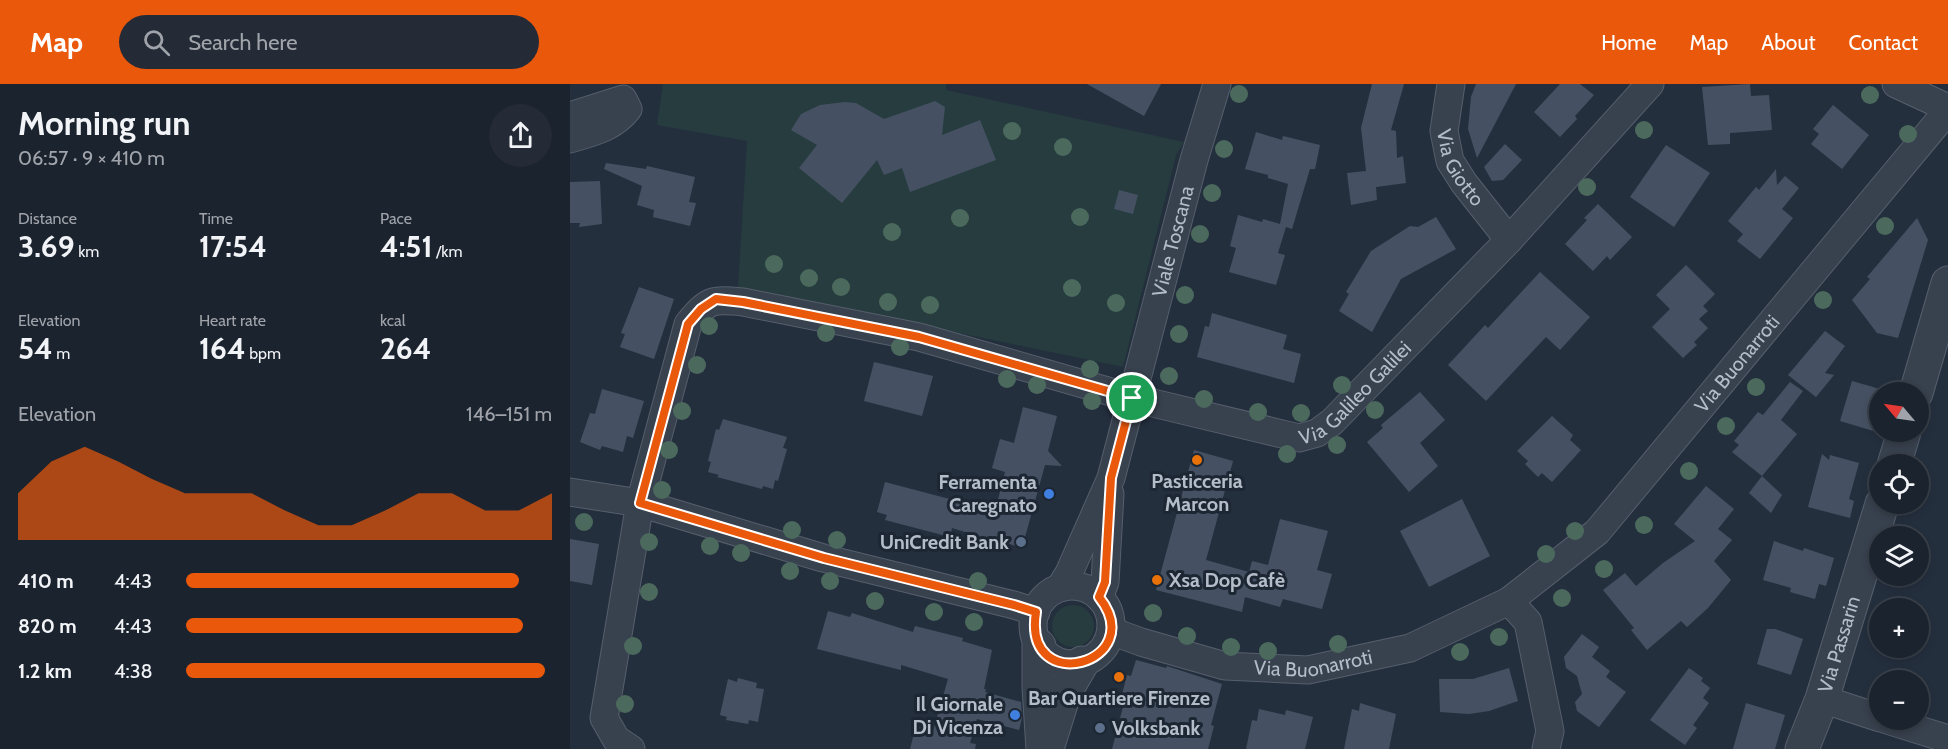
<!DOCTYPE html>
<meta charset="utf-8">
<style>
:root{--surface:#1b232e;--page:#242b36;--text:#f1f3f6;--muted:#a0a4aa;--line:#39404a;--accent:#ea580c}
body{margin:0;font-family:Cabin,sans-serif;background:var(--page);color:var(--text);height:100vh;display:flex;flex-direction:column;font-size:22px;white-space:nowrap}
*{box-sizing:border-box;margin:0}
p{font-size:20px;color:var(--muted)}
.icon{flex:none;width:33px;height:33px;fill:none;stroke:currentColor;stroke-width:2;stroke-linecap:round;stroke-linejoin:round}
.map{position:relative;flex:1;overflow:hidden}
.side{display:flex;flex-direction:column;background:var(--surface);width:570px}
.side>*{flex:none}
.needle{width:39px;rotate:299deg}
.fabs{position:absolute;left:1299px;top:298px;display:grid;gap:12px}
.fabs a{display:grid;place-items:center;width:60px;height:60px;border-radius:50%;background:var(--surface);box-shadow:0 3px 9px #0003,0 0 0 2px var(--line);font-size:30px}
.pin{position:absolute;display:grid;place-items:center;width:51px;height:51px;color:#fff;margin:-26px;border:3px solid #fff;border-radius:50%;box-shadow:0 2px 6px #0007}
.round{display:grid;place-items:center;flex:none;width:63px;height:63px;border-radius:32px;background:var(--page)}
.overview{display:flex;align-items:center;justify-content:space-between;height:102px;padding:0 18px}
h1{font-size:33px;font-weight:800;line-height:45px}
.stats{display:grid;grid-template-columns:repeat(3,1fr);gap:9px;height:102px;padding:6px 18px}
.stats div{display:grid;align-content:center}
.stats b{font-size:30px;font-weight:800}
.stats small{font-size:16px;font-weight:400}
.stats p{font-size:16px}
.chart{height:168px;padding:12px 18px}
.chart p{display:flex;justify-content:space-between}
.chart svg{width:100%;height:108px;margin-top:6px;fill:var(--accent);opacity:.7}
ul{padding:0 18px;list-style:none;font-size:20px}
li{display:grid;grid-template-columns:96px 72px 1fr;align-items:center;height:45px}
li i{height:15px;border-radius:8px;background:var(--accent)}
header{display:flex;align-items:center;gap:36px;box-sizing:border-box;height:84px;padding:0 30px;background:var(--accent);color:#fff}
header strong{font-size:28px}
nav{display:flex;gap:33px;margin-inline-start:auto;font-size:21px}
.search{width:420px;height:54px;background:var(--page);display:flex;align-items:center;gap:15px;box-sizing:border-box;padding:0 21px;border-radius:33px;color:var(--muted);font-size:22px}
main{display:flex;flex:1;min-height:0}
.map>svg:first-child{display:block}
.green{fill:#263c3f}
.building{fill:#455162}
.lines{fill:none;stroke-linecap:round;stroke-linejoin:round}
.minor-casing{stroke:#565f6c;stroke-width:29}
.tertiary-casing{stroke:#565f6c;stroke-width:35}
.minor{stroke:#38414e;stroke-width:27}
.tertiary{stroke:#38414e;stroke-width:33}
.tree{fill:#4b6a5d}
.route-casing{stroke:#fff;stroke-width:12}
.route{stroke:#ea580c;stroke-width:8}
.food-dot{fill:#e8710a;stroke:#1d2633;stroke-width:2}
.shop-dot{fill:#3f7fe0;stroke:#1d2633;stroke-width:2}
.service-dot{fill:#5c6f8a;stroke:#1d2633;stroke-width:2}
.labels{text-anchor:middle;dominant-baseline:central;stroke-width:6;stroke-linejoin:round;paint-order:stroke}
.street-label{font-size:20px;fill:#b4bcc9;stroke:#1d2633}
.poi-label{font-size:20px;font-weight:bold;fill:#b4bcc9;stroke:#1d2633;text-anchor:end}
</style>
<header>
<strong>Map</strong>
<div class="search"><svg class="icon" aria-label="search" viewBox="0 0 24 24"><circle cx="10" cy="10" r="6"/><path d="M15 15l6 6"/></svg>Search here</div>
<nav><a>Home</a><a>Map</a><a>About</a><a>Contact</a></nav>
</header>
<main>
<section class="side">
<div class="overview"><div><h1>Morning run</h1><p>06:57 · 9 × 410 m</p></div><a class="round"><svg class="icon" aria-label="share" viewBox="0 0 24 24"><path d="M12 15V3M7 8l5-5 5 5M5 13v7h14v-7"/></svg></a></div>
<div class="stats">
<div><p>Distance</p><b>3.69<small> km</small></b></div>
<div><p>Time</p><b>17:54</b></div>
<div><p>Pace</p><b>4:51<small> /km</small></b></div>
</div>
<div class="stats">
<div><p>Elevation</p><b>54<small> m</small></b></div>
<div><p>Heart rate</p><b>164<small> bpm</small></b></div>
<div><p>kcal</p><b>264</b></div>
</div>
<div class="chart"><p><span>Elevation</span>146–151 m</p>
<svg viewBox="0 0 160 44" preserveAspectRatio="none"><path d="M0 44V25L10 12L20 6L30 12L40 19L50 25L60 25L70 25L80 32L90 38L100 38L110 32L120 25L130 25L140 32L150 32L160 25V44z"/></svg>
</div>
<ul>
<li><b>410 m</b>4:43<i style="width:91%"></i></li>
<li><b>820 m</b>4:43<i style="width:92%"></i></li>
<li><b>1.2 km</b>4:38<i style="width:98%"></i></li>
</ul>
</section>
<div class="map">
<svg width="1378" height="665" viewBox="0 0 1378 665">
<rect width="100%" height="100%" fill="#242f3e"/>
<!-- green -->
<g class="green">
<polygon points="93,0 376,0 376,6 614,58 606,71 553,283 168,203 177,57 87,41"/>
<circle cx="503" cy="542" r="21"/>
</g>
<!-- building -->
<g class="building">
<polygon points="517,0 591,0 574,32"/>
<polygon points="802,0 834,0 821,46 826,47 827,74 833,72 836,99 806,103 807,116 781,121 777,89 796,87 791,44"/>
<polygon points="906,0 946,0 907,74 898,45 901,13"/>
<polygon points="990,0 1010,0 1024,11 1005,32 1007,35 990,53 964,28"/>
<polygon points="1180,0 1181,12 1199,11 1202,46 1160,49 1160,60 1138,61 1132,3"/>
<polygon points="365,17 375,23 372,51 410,36 426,76 340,108 332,84 314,91 307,76 272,119 229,84 247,61 221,46 231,30 250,21 275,18 286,19 314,35"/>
<polygon points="1263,21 1299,51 1272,85 1241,60 1249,50 1243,45"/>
<polygon points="686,48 712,56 713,52 750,61 745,85 740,85 722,145 716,143 708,169 715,171 706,201 659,188 666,164 660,162 668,131 692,138 693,135 710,140 718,100 698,94 698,91 675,85"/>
<polygon points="935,60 952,76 933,96 922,97 914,83"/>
<polygon points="1096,61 1140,89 1104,143 1060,113"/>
<polygon points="36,79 76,85 77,82 125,93 119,118 126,119 120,142 83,133 84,126 67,121 72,102 34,85"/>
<polygon points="1206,85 1207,101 1215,92 1229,104 1212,125 1223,134 1190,175 1167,157 1173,150 1158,137 1186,103 1189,106"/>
<polygon points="30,97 32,140 9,143 10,139 0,139 0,98"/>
<polygon points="549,106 568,111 563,130 544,125"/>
<polygon points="1028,120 1062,153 1040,176 1037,172 1023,187 995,160 1017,136 1014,134"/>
<polygon points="866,133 886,165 831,195 802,248 769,227 779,210 776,208 801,167 840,142 848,143"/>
<polygon points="1347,134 1358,156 1328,254 1307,249 1282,216 1300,195 1297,193"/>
<polygon points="1116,181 1145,210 1133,222 1138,227 1129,235 1138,244 1124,258 1127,261 1113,274 1082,243 1100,225 1086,211"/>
<polygon points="970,188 1020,233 990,266 976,253 916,317 878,281 915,241 918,244"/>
<polygon points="69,203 104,215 84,275 50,263 55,250 51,249"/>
<polygon points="642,229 717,251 713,265 731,270 724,299 627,273 635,242 639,243"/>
<polygon points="1255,247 1275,262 1255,289 1264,291 1246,313 1218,291"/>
<polygon points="304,278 363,292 352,332 294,317"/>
<polygon points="1282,297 1310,305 1310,349 1270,337"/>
<polygon points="1220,298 1233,307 1211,336 1227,350 1192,392 1162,368 1169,361 1164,357 1188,328 1193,331"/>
<polygon points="32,305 74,317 63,354 57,352 53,368 32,362 30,366 10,358 20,329 25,330"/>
<polygon points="850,308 875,336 850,359 868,382 839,408 797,358 813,344 811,341"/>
<polygon points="453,323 487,332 478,367 492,382 475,381 452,464 437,459 434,462 410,456 408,452 382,444 380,453 315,436 317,431 307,428 315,398 425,427 435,388 422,384 430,355 444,359"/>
<polygon points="982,332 1003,351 1000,356 1011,366 982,398 972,389 968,393 955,380 958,377 947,367"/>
<polygon points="153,335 217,353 213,364 217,365 208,397 205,396 203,405 193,402 192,405 147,393 149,391 138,388 141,378 138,377 146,345 149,346"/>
<polygon points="624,366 663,377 636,476 679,488 682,477 698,481 710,435 758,447 747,486 762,490 752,525 713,515 710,523 675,513 672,528 586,506"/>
<polygon points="1252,370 1259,376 1260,371 1289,379 1279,415 1284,417 1280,434 1238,423"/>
<polygon points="1192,392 1212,411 1201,429 1179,409"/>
<polygon points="1136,402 1164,425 1148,445 1162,456 1144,477 1161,496 1138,524 1117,543 1111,537 1077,566 1061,546 1064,544 1033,506 1055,489 1066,502 1093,479 1125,457 1104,440"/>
<polygon points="892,415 920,472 859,503 830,447"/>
<polygon points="0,455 29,460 22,501 0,497"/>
<polygon points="1204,457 1233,467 1234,464 1264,474 1256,502 1249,500 1245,515 1220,508 1221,504 1193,496"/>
<polygon points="258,527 280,533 282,529 343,548 345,542 393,554 392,557 422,566 414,605 416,605 415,608 451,618 452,634 449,646 407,635 400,659 406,660 405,665 340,665 346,642 363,647 378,595 331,581 331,586 247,565"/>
<polygon points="1197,545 1205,545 1233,555 1221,591 1187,580"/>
<polygon points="1012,550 1029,563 1022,573 1040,587 1036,593 1056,608 1029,643 1007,627 1005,618 1012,610 1007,592 996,584 994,573"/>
<polygon points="566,576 596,584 597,582 652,600 641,641 644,642 638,665 542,665 554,619 550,618 557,591 561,592"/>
<polygon points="939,584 948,617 919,627 899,630 870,628 869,595 903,595"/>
<polygon points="1119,584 1133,594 1131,597 1140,604 1133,614 1139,619 1123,641 1127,644 1115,661 1080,636"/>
<polygon points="168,594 187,599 186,604 194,605 188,638 179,636 178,640 156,636 157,633 150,631 158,595 167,598"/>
<polygon points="790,619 826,630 819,665 774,665 782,625 789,627"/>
<polygon points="1176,619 1215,631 1205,665 1163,665"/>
<polygon points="689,625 715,631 716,626 743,633 735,665 676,665 682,636 687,637"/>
</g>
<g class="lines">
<defs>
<g id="minor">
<path id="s1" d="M881,0l-7,47 6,30 14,22 45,57"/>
<polyline points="1326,0 1378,24"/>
<path d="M0,32l53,-17 5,10c-15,19 -35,23 -58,30"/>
<polyline points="0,408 70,419 253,474 444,521 466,528"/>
<circle cx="502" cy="541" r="39"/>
<path id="s2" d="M490,504l9,-15 42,-95 83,-318 23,-76"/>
<polyline points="529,513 535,498 540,410"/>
<polyline points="939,517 958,538 980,647 976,665"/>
<path id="s3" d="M541,547l30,11 84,24 83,4 102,-22 99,-47 88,-69 351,-422"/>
<polyline points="1252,615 1310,634"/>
<polyline points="1317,636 1378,655"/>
<path id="s4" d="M61,665l-15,-10 -12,-21 36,-215 48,-179c21,-25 23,-25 55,-22l176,35 213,61 167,40 18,-5 15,-11 177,-182 141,-156"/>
</g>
<g id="tertiary">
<polyline points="1346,309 1378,199"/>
<polyline points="1324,381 1334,348"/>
<polyline points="469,562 469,603 473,665"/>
<polyline points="479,658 494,610 512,579"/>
<path id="s5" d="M1232,665l20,-50 60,-195"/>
</g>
</defs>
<!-- minor casing -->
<use href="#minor" class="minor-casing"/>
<!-- tertiary casing -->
<use href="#tertiary" class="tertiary-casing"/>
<!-- minor -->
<use href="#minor" class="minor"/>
<!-- tertiary -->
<use href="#tertiary" class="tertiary"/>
</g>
<!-- trees -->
<g class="tree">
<circle cx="669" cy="10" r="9"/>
<circle cx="1300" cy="11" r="9"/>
<circle cx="1074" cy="46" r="9"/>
<circle cx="442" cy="47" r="9"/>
<circle cx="1338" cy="50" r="9"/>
<circle cx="493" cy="63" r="9"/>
<circle cx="654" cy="65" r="9"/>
<circle cx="1017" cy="103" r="9"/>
<circle cx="642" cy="109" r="9"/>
<circle cx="510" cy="133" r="9"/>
<circle cx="390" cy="134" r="9"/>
<circle cx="1315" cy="142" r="9"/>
<circle cx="322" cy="148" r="9"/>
<circle cx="630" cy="150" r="9"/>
<circle cx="204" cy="180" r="9"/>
<circle cx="239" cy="194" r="9"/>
<circle cx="271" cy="203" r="9"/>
<circle cx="502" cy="204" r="9"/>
<circle cx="615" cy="211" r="9"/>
<circle cx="1253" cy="216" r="9"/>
<circle cx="318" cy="218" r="9"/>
<circle cx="546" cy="219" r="9"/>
<circle cx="360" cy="221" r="9"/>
<circle cx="139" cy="242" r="9"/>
<circle cx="256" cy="249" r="9"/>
<circle cx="609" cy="250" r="9"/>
<circle cx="330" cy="263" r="9"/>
<circle cx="127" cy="281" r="9"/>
<circle cx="520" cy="285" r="9"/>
<circle cx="599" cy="292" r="9"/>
<circle cx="437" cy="295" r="9"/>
<circle cx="467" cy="301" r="9"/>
<circle cx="772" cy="301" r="9"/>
<circle cx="1186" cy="303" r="9"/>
<circle cx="634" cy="315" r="9"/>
<circle cx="522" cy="317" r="9"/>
<circle cx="805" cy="326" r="9"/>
<circle cx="112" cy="327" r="9"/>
<circle cx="688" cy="328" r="9"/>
<circle cx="731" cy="329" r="9"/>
<circle cx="1156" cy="342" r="9"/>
<circle cx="767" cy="361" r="9"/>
<circle cx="99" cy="366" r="9"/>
<circle cx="717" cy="370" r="9"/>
<circle cx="1119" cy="387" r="9"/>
<circle cx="92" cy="406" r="9"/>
<circle cx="14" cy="438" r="9"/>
<circle cx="1074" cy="441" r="9"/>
<circle cx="222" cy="446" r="9"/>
<circle cx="1005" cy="447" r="9"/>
<circle cx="267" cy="456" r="9"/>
<circle cx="79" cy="458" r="9"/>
<circle cx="140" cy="462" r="9"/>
<circle cx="171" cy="469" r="9"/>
<circle cx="976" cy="470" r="9"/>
<circle cx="1034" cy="485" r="9"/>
<circle cx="220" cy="487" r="9"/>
<circle cx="260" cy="497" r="9"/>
<circle cx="408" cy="497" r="9"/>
<circle cx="79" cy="508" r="9"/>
<circle cx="992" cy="514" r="9"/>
<circle cx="305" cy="517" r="9"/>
<circle cx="364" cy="528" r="9"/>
<circle cx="583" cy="529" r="9"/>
<circle cx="404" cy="538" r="9"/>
<circle cx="617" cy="552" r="9"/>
<circle cx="929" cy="553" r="9"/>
<circle cx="768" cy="560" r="9"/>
<circle cx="63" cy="562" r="9"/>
<circle cx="661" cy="563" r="9"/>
<circle cx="698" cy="567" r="9"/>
<circle cx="890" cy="568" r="9"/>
<circle cx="55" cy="620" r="9"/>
</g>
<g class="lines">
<defs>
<path id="route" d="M146,215l27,3 176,35 213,61 -21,80 -6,104 -6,15c52,66 -77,102 -63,15l-22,-7 -190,-47 -184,-55 48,-179 13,-15z"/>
</defs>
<!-- route casing -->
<use href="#route" class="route-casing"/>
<!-- route -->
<use href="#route" class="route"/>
</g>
<!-- markers -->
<g class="food-dot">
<circle cx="627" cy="376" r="6"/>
<circle cx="587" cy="496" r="6"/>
<circle cx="549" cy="593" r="6"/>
</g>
<g class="shop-dot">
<circle cx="479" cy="410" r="6"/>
<circle cx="445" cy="631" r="6"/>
</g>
<g class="service-dot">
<circle cx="451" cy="458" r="6"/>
<circle cx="530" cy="644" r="6"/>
</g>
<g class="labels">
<!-- street labels -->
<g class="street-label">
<text stroke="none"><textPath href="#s1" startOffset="88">Via Giotto</textPath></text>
<text stroke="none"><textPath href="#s2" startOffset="366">Viale Toscana</textPath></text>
<text stroke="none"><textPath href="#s3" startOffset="747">Via Buonarroti</textPath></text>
<text stroke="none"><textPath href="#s4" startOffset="1155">Via Galileo Galilei</textPath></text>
<text stroke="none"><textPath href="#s5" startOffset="111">Via Passarin</textPath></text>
<text stroke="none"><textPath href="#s3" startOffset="208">Via Buonarroti</textPath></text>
</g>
<!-- poi labels -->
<g class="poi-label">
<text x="627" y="397" text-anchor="middle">Pasticceria<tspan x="627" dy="23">Marcon</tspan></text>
<text x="467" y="398">Ferramenta<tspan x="467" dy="23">Caregnato</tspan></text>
<text x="439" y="458">UniCredit Bank</text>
<text x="599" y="496" text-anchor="start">Xsa Dop Cafè</text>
<text x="549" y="614" text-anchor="middle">Bar Quartiere Firenze</text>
<text x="433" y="620">Il Giornale<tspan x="433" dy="23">Di Vicenza</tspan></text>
<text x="542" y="644" text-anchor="start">Volksbank</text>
</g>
</g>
</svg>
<div class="fabs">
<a><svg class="needle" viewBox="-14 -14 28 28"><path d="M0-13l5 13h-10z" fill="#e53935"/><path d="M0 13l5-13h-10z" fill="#a0a4aa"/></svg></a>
<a><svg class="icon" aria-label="locate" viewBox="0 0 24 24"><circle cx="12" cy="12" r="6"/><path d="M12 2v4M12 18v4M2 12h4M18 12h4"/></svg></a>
<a><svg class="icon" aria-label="layers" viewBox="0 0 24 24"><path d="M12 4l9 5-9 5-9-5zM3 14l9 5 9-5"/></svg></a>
<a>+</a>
<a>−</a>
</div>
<div class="pin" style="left:562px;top:314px;background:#1e9e55"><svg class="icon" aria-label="arrive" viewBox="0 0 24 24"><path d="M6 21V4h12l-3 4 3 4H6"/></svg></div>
</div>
</main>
